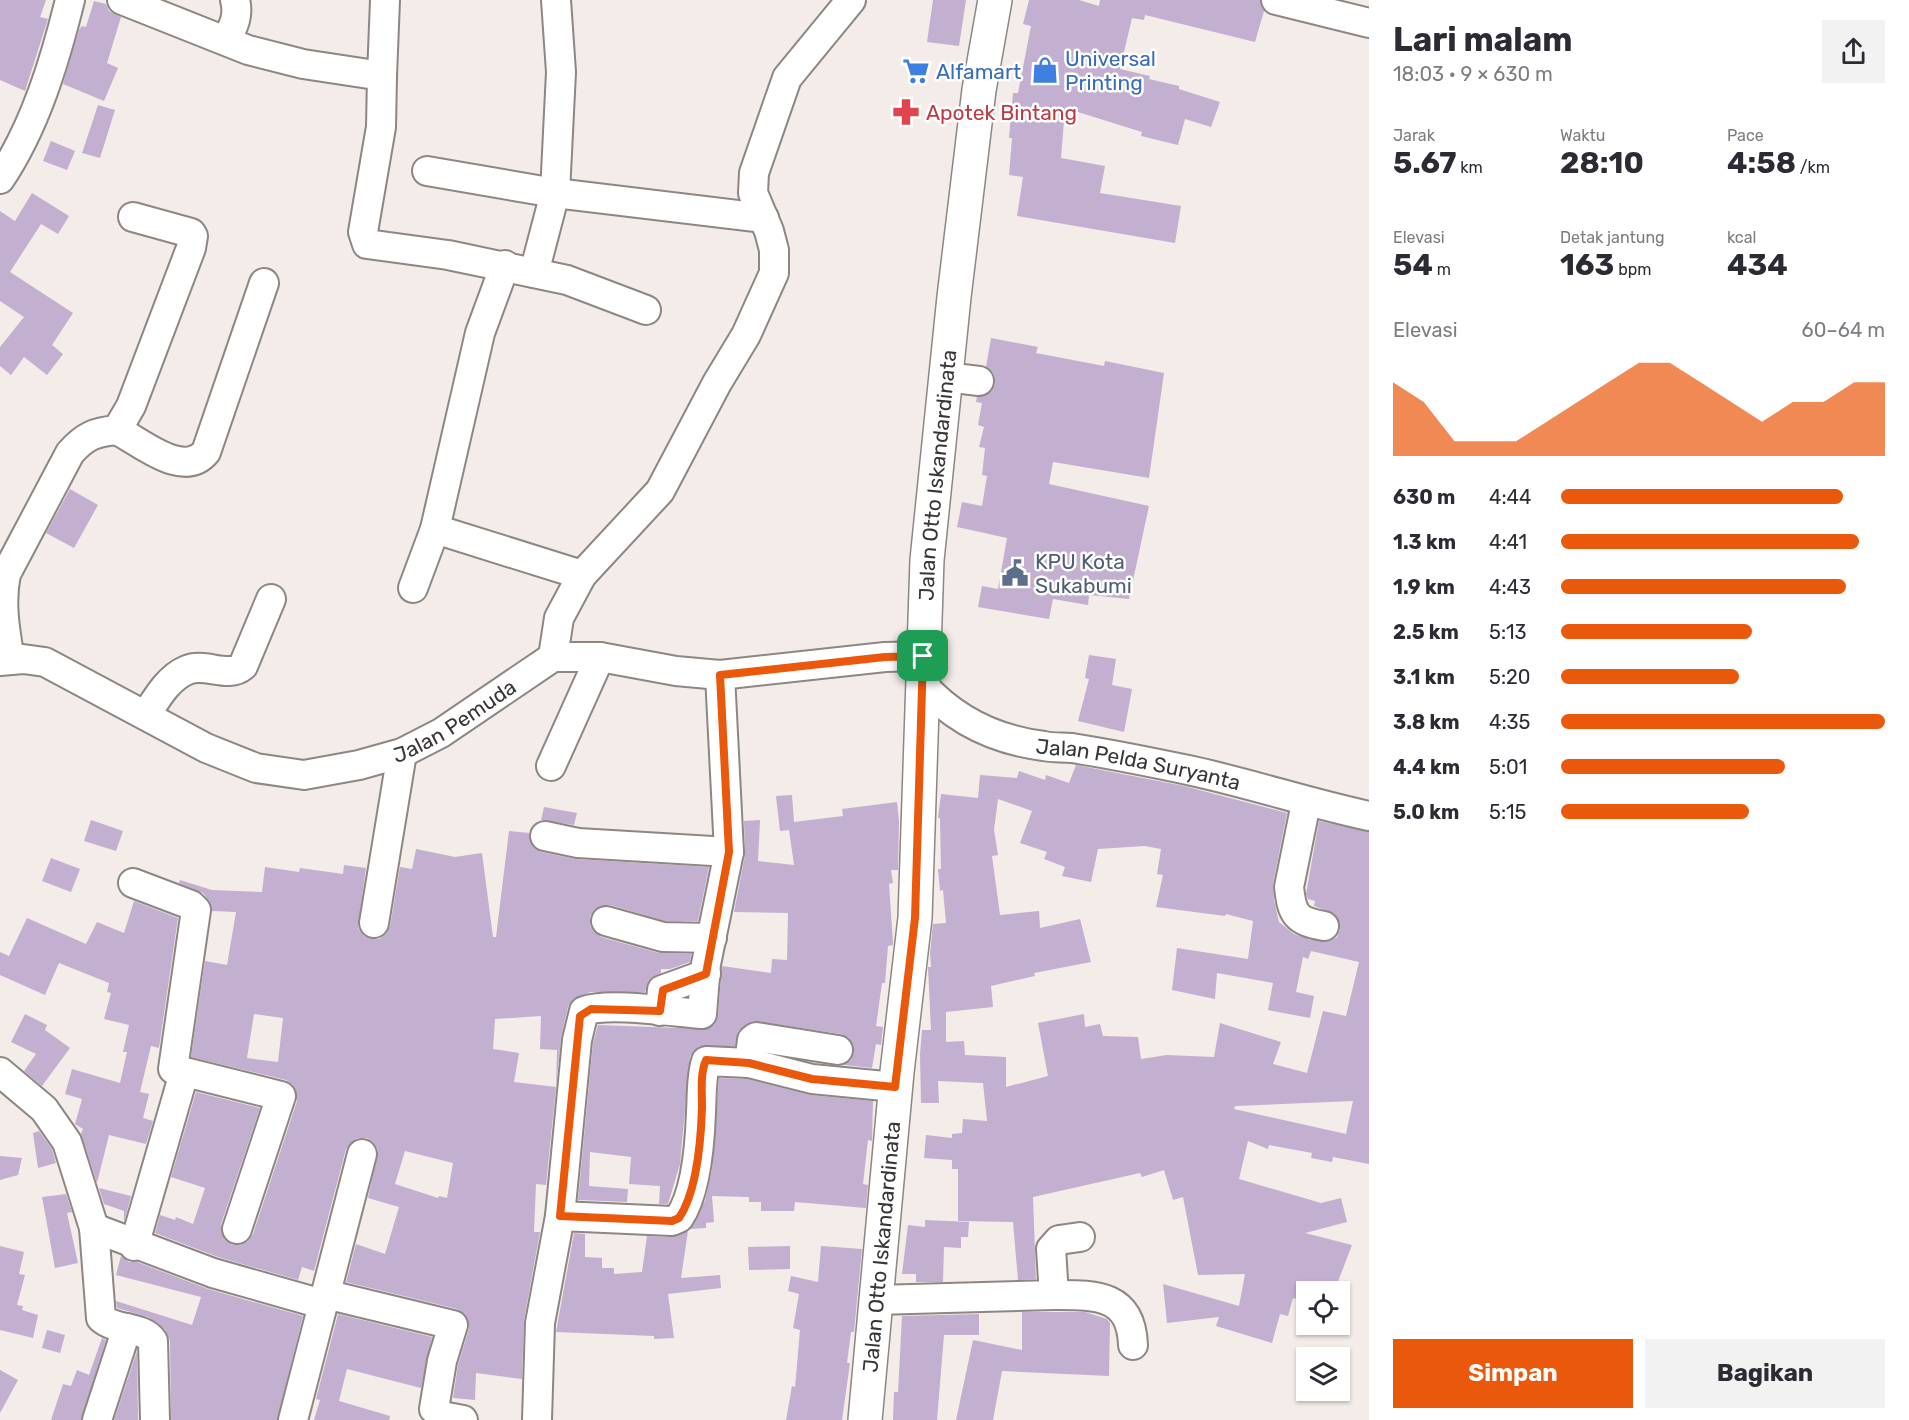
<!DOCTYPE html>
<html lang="id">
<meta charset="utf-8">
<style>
:root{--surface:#fff;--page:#f2f2f3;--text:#2b2b33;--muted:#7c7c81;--accent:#ea580c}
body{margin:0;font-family:Rubik,sans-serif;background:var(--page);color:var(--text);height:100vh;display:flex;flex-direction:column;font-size:22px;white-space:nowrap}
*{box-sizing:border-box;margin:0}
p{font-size:20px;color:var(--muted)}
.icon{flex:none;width:33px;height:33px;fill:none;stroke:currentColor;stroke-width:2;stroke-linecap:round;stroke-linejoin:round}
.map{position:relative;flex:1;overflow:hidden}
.drawer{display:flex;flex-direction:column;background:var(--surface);width:540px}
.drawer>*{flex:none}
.fabs{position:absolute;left:1296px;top:1281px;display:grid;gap:12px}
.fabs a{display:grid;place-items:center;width:54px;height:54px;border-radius:0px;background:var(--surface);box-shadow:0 2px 4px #0004;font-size:30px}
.pin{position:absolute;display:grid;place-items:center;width:51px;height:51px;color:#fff;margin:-26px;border-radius:12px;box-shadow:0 3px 9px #0006}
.round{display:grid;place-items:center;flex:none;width:63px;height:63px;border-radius:0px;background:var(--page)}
.head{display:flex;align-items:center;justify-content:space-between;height:102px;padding:0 24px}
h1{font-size:33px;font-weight:700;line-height:45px}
.metrics{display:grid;grid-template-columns:repeat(3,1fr);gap:9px;height:102px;padding:6px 24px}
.metrics div{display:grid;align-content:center}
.metrics b{font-size:30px;font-weight:700}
.metrics small{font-size:16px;font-weight:400}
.metrics p{font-size:16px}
.chart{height:168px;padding:12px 24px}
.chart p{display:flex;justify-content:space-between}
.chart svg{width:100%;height:108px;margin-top:6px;fill:var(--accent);opacity:.7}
.action{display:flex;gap:12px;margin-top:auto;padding:12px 24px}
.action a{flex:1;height:69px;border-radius:0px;background:var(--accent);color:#fff;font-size:24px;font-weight:700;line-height:69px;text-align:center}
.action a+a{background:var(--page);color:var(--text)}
ul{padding:0 24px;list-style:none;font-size:20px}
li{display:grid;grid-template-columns:96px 72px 1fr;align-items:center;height:45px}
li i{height:15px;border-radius:8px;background:var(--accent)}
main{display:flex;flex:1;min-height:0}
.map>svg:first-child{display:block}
.building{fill:#c3afd0;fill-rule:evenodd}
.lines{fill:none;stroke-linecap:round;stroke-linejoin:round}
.minor-casing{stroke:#8d8683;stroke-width:32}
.major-casing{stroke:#8d8683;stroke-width:36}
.minor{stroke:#fff;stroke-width:28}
.major{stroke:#fff;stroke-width:33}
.route-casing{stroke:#fff;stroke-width:12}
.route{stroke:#ea580c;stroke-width:8}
.labels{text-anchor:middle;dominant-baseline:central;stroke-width:5;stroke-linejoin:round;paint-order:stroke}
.shop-label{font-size:21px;fill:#366cbe;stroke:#fff;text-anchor:start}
.health-label{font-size:21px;fill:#be3a42;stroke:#fff;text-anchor:start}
.street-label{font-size:21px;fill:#383534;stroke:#fff}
.service-label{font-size:21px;fill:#4e5e75;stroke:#fff;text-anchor:start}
</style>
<main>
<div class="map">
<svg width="1369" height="1420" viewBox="0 0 1369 1420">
<rect width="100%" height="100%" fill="#f4ece9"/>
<!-- building -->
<g class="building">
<polygon points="0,0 46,0 40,17 48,19 25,91 0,80"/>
<polygon points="933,0 966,0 959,46 927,42"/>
<polygon points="1029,0 1079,0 1099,6 1100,0 1260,0 1264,11 1255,42 1145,15 1144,20 1132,18 1120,69 1150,76 1149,79 1179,86 1179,89 1220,102 1211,127 1185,119 1178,145 1141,136 1142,132 1065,108 1061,158 1105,166 1100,193 1181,206 1175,243 1017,216 1023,177 1009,175 1012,138 1009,138 1013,93 1018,93 1031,26 1023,24"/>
<polygon points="94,1 106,4 109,11 121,17 107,63 118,68 104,101 63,84 79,30 82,26 86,27"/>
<polygon points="98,105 115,110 100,158 82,153"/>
<polygon points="51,141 75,151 67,170 43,161"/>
<polygon points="32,193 69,216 58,234 41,224 10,272 73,313 52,345 63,354 47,375 24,357 11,375 0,366 0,347 24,317 0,301 0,211 15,221"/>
<polygon points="991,338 1038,347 1036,353 1104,366 1105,361 1164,373 1149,478 1053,462 1049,484 1149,506 1129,599 1089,595 1088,605 1053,599 1049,619 978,607 982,586 998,589 1007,538 957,527 962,502 982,506 987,476 982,475 985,448 979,447 984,427 978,425 982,403 976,402 977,397 992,391 995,384 994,374 986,367"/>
<polygon points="70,489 98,505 74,548 46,533"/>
<polygon points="1089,655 1116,659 1112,685 1132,689 1124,732 1078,721 1089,679 1085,678"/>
<path d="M1076,765l108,21 103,27 -14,71 1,16 5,22 15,12 17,6 19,1 7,-4 3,-8 -5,-15 -21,-8 1,-5 -7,-2 -2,-5 13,-73 50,11v332l-36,-7 -1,5 -21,-4 1,-5 -43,-8 -1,4 -20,-8 -9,38 82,24 20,-5 6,24 -42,11 47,12 -18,47h-28v9l-13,-3 -5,18 -8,-2 -8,29 -56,-17 3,-9 -52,6 -4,-39 76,22 6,-32 -47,1 -15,-78 -10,3 -9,-30 -22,7 -2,-4 -107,24 3,82 -18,1 -5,-58 -55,-1v-52h-6v-9l-28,-2 2,-23 26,3v-4l10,-1 1,-14 24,2 -4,-38 -45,-2 1,22h-18l-1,-49 2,-24h9l-3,-63h3l-1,-14 3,-29 13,-1 -3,-33 -3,1 -2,-22h3l-1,-51h-2l3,-24 37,4 2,-23 37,3 2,-7 26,9 1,-5 23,8zM998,799l34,12 -12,32 27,9 -3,7 21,8 -3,9 29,6 7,-33 47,-3 16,3 -4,25 6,1 -7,32 69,9 1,-2 27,7 -5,38 -71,-11 -5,42 43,9 2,-26 56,10 -5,27 42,8 4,-22 -18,-4 7,-35 5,2 3,-8 48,11 -13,54 -23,-5 -16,62 -34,-9 8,-22 -61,-19 -6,34 -47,-2 -26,4 -3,-22 -35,-1 -3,-12 -15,3 -1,-13 -46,9 10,53 -42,11v-30l-41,-2 -1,-14 -18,1v-30l47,-5 -2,-21 44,-10 -1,-3 57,-11 -11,-43 -40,9 -1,-17 -39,4 -8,-59 6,-1 -4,-25zM1353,1101l-7,33 -112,-25 1,-3z"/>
<polygon points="792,795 794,822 843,816 842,809 897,802 899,821 898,870 891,870 893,883 889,884 893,942 893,945 888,946 885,983 882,983 876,1026 883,1027 881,1045 876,1044 872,1068 844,1065 851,1060 854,1052 849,1038 841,1034 752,1021 738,1031 735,1046 700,1046 690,1056 680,1164 668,1204 659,1204 660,1186 629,1184 631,1157 590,1152 589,1186 628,1189 627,1202 578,1200 593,1043 598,1025 708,1029 715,1024 718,1016 722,966 771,973 772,959 787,960 788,913 734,912 745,855 744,821 760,820 758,861 794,865 789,830 780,831 776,796"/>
<polygon points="544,807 577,813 574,825 541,820"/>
<polygon points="91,820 123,831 116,851 84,841"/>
<path d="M509,831l20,2 1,9 11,10 34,7 134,8 -11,54h-33l-55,-16 -15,4 -5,7v10l11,11 58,16 32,1 -1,8 -20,7h-9v4l-12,7 -4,12h-54l-18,7 -5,8 -7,31 -15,147 -10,-1 -2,48h6l-16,88 -2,59 -46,-6 -1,27 -22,-2 5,-33 11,-36 -4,-15 -8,-5 -111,-27 10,-38 29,10 14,-47 -31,-9 10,-48 -4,-7 -7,-5h-10l-11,11 -32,122 -12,-4 -4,13 -80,-23 -63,-24 5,-18 15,5 1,-3 17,7 12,-36 -34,-11 25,-85 64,16 -39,116 3,15 8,6 15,-3 6,-8 44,-133 -4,-16 -7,-5 -95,-23 14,-96 22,4 9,-53 -24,-1 -1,-7 -8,-11 -24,-10 1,-3 32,10 50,2 3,-25 34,5 1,-4 43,6 1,-9 22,3 -8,60 6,8 15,3 7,-5 4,-8 10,-59 12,2 4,-20 39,8 27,-4 11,84h3zM254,1014l29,4 -5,44 -31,-4zM541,1016l-1,33 17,1 -1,37 -42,-5 5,-29 -26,-4 2,-30zM405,1151l48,12 -6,35 -8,-2 -1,2 -43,-14z"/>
<polygon points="51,858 80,869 71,892 42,881"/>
<polygon points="134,901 178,918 159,1048 151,1046 140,1092 149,1094 143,1118 153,1121 146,1144 109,1135 97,1183 81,1134 83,1129 75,1124 82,1099 65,1094 72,1069 120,1083 127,1052 123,1052 129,1025 104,1019 111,993 107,992 109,983 59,963 45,995 0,975 0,952 9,956 27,918 86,944 97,922 124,933"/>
<polygon points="25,1014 47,1025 45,1030 70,1048 42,1086 24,1071 36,1054 11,1042"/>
<polygon points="719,1078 747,1079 810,1095 873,1101 872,1141 868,1140 863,1184 868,1185 866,1208 795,1202 794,1211 761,1211 761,1202 749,1202 749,1197 712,1196 714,1222 706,1223 706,1228 690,1229 705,1201 712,1170"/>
<polygon points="39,1131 52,1149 56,1163 38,1168 33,1133"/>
<polygon points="0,1156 22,1158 18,1175 0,1180"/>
<polygon points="99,1188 131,1196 124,1222 124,1211 104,1204"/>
<polygon points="66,1194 72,1212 67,1213 78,1263 55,1268 42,1197"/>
<polygon points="925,1220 969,1222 968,1237 961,1237 961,1248 944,1247 943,1282 916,1282 916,1274 902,1274 908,1225 925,1227"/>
<polygon points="688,1231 681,1278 720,1275 721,1288 668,1294 674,1338 654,1339 654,1336 556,1332 574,1233 585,1234 585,1257 602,1258 602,1268 614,1268 614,1274 642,1272 647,1236 672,1237"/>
<polygon points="0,1246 24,1252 19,1274 25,1275 17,1305 23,1306 22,1310 38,1315 33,1338 0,1330"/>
<polygon points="790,1246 790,1269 749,1270 748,1247"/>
<polygon points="821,1246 862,1249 854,1332 851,1332 847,1363 850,1363 842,1420 786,1420 792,1386 795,1387 800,1330 793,1328 799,1294 788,1291 791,1276 818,1282"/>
<polygon points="121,1256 129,1262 137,1262 208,1289 303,1316 277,1420 171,1420 170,1341 165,1330 148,1317 117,1308 116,1301 192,1325 201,1297 116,1275"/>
<polygon points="1022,1312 1085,1312 1107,1319 1110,1323 1109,1376 1002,1371 993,1420 956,1420 973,1340 1022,1350"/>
<polygon points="338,1314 432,1337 421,1388 347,1369 339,1401 390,1416 389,1420 314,1420 320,1400 316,1399"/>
<polygon points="979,1314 979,1335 944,1335 937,1420 893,1420 894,1392 898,1392 902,1316"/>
<polygon points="47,1330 65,1335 60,1353 42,1348"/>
<polygon points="102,1338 106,1340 81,1420 51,1420 63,1384 71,1386 77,1370 89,1375"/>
<polygon points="137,1351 138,1420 114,1420"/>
<polygon points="0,1370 18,1380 0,1413"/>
</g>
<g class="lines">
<defs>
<g id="minor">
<polyline points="122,0 248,50 303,64 382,76 381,127 363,232 367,244 448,255 567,280 646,310"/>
<polyline points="1276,0 1369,23"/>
<path d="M226,40c8,-14 13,-25 9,-40"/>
<polyline points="382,76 385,0"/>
<polyline points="427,171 555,193 764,218"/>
<path d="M0,179c35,-52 55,-118 70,-179"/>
<polyline points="534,273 555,193 561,72 556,0"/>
<polyline points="946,377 979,381"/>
<path d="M117,430c25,13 66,49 89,22l58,-169"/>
<polyline points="435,529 582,575"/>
<polyline points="413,588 435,529 480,333 505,265"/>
<polyline points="553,657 559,618 582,575 660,491 717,383 746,335 774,273 774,250 769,231 753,193 754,173 787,78 851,0"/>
<path d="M10,660c-5,-30 -10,-57 -4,-86l64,-121c15,-17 25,-21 47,-23l14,-24 60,-158 2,-12 -2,-3 -58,-16"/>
<path id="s1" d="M0,661l23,-2 22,3 161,86 50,20 48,7 55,-10 43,-12 39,-20 112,-76h47l76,14 44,4 165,-18 38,-1"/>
<path id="s2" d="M922,684c33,37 73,56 122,62 9,2 19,1 28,2 38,6 78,14 116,22 61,13 120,33 181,46"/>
<path d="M146,715c11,-17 22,-37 41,-45 18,-8 41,9 56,-4l28,-67"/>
<polyline points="551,766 600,657"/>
<path d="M1306,803l-17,84c3,28 7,34 35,39"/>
<polyline points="545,836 578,843 729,852"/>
<polyline points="133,883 191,905 196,910 173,1069 281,1096 237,1229"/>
<polyline points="606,921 663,937 712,938"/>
<polyline points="374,923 402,753"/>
<polyline points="660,1011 662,990 706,974"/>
<polyline points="749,1063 752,1040 756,1037 838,1050"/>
<path d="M0,1072l44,37 23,33 27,86 7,90c14,13 41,7 52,23l2,79"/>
<path d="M560,1216l17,-176 7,-29c24,-9 90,1 118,3l4,-50 23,-112 -9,-177"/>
<polyline points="94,1228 213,1273 322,1304"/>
<polyline points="134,1246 184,1073"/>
<polyline points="325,1294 453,1325 442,1361 434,1409 442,1416 463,1420"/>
<path d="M1054,1295c40,0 77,-2 79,50"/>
<polyline points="876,1300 1054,1295 1051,1249 1059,1240 1080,1237"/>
<polyline points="97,1420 127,1328"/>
<polyline points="293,1420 362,1154"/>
<path d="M537,1420l3,-97 20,-107 112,5 7,-3c17,-25 21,-76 22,-106 1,-17 0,-35 5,-51l43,2 63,16 83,8"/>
</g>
<g id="major">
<path id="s3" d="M865,1420l32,-348 18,-154 12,-358 27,-263 25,-207 16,-90"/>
</g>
</defs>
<!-- minor casing -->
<use href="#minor" class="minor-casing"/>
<!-- major casing -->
<use href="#major" class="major-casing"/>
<!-- minor -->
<use href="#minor" class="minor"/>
<!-- major -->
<use href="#major" class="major"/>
</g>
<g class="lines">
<defs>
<path id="route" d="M923,656l-8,262 -20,169 -83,-8 -63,-16 -43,-3c-6,14 -4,32 -4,47 -1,32 -5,84 -23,111l-7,3 -112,-5 20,-200 11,-7 69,2 3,-21 43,-16 23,-122 -9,-177 165,-18z"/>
</defs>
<!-- route casing -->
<use href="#route" class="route-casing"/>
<!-- route -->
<use href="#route" class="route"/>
</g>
<!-- icons -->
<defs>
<symbol id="shop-bare" viewBox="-9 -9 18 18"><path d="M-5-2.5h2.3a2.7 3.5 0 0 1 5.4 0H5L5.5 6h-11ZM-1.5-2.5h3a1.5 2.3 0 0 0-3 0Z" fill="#3f7fe0" stroke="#fff" stroke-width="2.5" paint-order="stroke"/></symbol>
<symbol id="supermarket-bare" viewBox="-9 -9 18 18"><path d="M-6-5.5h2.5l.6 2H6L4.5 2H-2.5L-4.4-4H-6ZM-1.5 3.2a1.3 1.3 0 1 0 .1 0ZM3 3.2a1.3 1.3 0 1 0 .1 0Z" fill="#3f7fe0" stroke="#fff" stroke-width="2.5" paint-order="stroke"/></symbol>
<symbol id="pharmacy-bare" viewBox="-9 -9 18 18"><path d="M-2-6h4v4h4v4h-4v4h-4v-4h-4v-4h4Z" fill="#e0444e" stroke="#fff" stroke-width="2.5" paint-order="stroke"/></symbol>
<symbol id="civic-bare" viewBox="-9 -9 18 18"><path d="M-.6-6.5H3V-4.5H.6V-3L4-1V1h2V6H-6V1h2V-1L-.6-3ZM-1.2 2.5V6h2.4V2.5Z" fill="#5c6f8a" stroke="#fff" stroke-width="2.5" paint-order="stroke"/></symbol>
</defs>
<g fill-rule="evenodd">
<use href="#shop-bare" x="1026" y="51" width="38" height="38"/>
<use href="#supermarket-bare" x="897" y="52" width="38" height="38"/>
<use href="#pharmacy-bare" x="887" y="93" width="38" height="38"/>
<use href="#civic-bare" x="996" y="554" width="38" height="38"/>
</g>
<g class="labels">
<!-- shop labels -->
<g class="shop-label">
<text x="1065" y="58">Universal<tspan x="1065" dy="24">Printing</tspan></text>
<text x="936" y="71">Alfamart</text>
</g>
<!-- health labels -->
<g class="health-label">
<text x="926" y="112">Apotek Bintang</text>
</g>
<!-- street labels -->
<g class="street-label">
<text stroke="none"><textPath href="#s3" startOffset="948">Jalan Otto Iskandardinata</textPath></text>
<text stroke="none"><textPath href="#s1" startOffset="492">Jalan Pemuda</textPath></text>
<text stroke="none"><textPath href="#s2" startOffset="236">Jalan Pelda Suryanta</textPath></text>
<text stroke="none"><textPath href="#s3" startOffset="174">Jalan Otto Iskandardinata</textPath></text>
</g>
<!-- service labels -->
<g class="service-label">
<text x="1035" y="561">KPU Kota<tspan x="1035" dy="24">Sukabumi</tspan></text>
</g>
</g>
</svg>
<div class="fabs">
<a><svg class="icon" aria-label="locate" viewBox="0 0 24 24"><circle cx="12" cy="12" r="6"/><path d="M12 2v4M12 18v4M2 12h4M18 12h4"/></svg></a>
<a><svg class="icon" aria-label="layers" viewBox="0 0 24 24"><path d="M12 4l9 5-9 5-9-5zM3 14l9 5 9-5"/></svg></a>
</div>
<div class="pin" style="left:923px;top:656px;background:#1e9e55"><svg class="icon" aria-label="arrive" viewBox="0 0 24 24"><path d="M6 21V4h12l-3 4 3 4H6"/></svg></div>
</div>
<section class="drawer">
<div class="head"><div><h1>Lari malam</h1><p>18:03 · 9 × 630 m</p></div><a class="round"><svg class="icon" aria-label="share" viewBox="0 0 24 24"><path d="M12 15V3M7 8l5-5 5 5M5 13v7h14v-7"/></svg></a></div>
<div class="metrics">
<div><p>Jarak</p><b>5.67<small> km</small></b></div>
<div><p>Waktu</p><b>28:10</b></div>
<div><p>Pace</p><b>4:58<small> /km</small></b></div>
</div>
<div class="metrics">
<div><p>Elevasi</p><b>54<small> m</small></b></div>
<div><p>Detak jantung</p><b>163<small> bpm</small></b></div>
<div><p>kcal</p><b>434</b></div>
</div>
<div class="chart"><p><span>Elevasi</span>60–64 m</p>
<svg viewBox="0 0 160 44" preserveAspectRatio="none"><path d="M0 44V14L10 22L20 38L30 38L40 38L50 30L60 22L70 14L80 6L90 6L100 14L110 22L120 30L130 22L140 22L150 14L160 14V44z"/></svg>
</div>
<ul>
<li><b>630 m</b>4:44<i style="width:87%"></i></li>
<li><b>1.3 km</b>4:41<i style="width:92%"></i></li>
<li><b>1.9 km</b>4:43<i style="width:88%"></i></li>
<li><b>2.5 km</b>5:13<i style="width:59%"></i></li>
<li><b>3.1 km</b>5:20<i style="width:55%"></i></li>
<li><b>3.8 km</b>4:35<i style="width:100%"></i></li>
<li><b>4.4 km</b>5:01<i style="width:69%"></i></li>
<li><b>5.0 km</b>5:15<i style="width:58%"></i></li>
</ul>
<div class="action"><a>Simpan</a><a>Bagikan</a></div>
</section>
</main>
